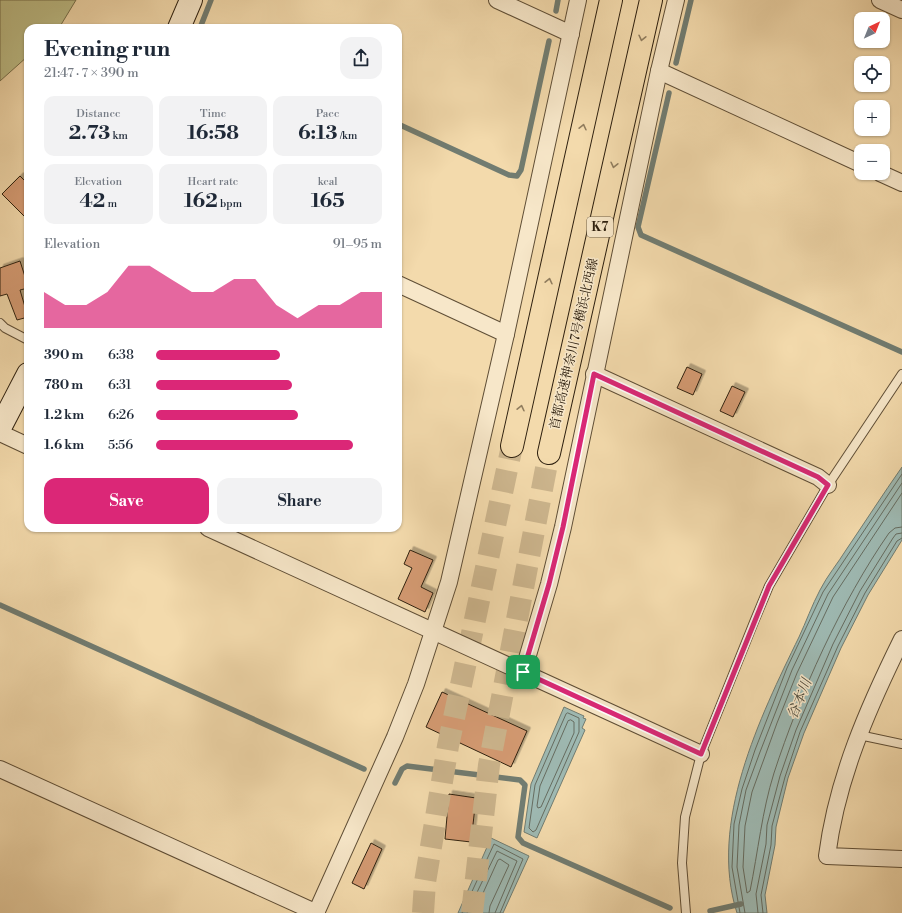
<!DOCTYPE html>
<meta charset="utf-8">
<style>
:root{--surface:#fff;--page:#f2f2f3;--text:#1f2937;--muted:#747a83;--accent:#db2777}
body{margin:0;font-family:"Libre Bodoni","Noto Serif JP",serif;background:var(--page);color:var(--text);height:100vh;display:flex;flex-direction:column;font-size:15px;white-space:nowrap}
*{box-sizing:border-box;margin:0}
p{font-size:13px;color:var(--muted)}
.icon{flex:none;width:22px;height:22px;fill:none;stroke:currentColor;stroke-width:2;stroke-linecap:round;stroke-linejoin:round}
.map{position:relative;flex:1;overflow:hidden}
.details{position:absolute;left:24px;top:24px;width:378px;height:508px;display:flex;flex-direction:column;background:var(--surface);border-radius:12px;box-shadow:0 1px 3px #0004}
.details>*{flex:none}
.needle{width:26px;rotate:43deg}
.buttons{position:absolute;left:854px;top:12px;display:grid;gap:8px}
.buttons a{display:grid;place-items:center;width:36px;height:36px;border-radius:8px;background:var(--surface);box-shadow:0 1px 3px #0004;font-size:20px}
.pin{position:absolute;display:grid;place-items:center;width:34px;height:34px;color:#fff;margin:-17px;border-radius:8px;box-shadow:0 2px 6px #0006}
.round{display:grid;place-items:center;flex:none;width:42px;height:42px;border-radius:12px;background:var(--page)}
.summary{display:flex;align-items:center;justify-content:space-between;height:68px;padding:0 20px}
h1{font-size:22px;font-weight:700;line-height:30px}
.figures{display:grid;grid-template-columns:repeat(3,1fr);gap:6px;height:68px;padding:4px 20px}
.figures div{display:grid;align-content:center;border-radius:10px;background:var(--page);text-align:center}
.figures b{font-size:20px;font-weight:700}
.figures small{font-size:11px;font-weight:400}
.figures p{font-size:11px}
.chart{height:112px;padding:8px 20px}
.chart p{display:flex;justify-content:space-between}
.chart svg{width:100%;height:72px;margin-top:4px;fill:var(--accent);opacity:.7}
.cta{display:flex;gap:8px;margin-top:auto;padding:8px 20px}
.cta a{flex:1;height:46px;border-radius:12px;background:var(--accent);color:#fff;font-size:16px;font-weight:700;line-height:46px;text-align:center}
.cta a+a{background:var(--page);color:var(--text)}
ul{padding:0 20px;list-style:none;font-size:13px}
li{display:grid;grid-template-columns:64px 48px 1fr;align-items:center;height:30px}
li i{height:10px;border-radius:5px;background:var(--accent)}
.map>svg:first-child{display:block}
.green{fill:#bebe87;stroke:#766f4b}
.water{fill:#9eb9b2;stroke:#717c71}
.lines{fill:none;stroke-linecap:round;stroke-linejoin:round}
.shore{stroke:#666c60;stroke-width:1}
.stream{stroke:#717c71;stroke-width:5.5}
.building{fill:#d59b73;stroke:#2e200f;filter:url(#shadow)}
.highway-tunnel{stroke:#ccb58d;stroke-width:22;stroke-dasharray:22 11;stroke-linecap:butt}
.lane-casing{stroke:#5f4e36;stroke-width:10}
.street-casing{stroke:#5f4e36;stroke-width:18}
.secondary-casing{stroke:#2e200f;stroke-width:24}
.highway-casing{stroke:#2e200f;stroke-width:24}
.lane{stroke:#f7e7c9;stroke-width:8}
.street{stroke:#f7e7c9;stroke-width:16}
.secondary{stroke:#f7e7c9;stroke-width:22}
.highway{stroke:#f3daac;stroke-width:22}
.oneway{stroke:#907d5e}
.route-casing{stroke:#fff;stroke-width:8}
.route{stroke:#db2777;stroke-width:5}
.labels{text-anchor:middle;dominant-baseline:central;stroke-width:3;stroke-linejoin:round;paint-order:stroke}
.shield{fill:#f7e7c9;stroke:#6a5c47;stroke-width:1}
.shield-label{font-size:12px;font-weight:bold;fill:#2e200f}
.street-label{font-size:13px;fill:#2e200f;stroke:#f7e7c9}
.water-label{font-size:14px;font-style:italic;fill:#504e40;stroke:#f7e7c9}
</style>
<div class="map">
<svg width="902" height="913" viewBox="0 0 902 913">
<defs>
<filter id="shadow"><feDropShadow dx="3.5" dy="-3.5" stdDeviation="0" flood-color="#0004"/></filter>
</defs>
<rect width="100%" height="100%" fill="#f3daac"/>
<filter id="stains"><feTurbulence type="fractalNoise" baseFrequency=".005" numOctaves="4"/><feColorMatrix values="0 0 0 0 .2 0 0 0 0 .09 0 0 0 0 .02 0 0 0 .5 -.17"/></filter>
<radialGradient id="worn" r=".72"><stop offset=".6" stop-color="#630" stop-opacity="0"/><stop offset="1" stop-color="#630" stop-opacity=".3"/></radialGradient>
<!-- green -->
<polygon class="green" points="0,0 76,0 59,28 28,28 28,56 0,81"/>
<!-- water -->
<g class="water">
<path d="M902,467v73l-34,55 -27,53 -37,85 -16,45 -12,49 -1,18 -10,50 2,18h-30c-29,-90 23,-196 62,-276 7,-15 13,-32 21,-47 7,-14 18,-27 26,-40 19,-28 37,-56 56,-83z"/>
<polygon points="564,707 584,716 583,718 586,719 582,728 585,730 537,838 524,832 531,784"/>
<polygon points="491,838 529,856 503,913 458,913"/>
</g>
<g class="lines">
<!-- shore -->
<g class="shore">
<path d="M902,493l-69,104 -36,76 -20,50 -25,69 -7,34 -2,41 4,26 3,-2c8,-39 12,-80 24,-118 26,-80 67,-171 115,-240l6,-5 7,-1"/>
<polygon points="568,713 579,718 579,732 536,830 533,832 529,828 535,785 566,714"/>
<polygon points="571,720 574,722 574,733 541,807 538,808 537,806 540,786 568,721"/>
<polyline points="462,913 494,844 523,859 500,913"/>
<polyline points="467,913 497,851 517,861 495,913"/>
<polyline points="474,913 498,860 500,859 509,865 490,906 489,913"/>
<polyline points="740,913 732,867 734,824 742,789 755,750 787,668 823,592 902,474"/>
<polyline points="745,913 737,867 739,825 746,790 760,752 792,670 828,594 902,483"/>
<polyline points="758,913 756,894 766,844 767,825 780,776 796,730 833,644 860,591 893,538 896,534 902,533"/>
<polyline points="763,913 761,895 771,845 772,826 785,777 800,732 838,646 865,593 897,541 902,538"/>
</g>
<!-- stream -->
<g class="stream">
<polyline points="556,11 558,0"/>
<polyline points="200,28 211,0"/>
<polyline points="676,63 691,0"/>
<polyline points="669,93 638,227 641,235 902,352"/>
<polyline points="398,124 509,175 517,176 521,170 549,41"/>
<polyline points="0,605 364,769"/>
<polyline points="395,783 402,769 407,766 520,780 525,785 518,837 523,843 670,908"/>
<polyline points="710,911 741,904"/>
</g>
</g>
<!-- building -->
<g class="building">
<polygon points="20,176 28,184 28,220 2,194"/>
<polygon points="20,261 28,286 28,288 20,290 28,317 17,320 7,294 0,296 0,268"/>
<polygon points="687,367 702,374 693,395 677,388"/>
<polygon points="732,386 745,392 733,417 720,411"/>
<polygon points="410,550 433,560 421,587 433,593 425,612 398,599 412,568 404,564"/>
<polygon points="442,692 527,731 511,767 426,727"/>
<polygon points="449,794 476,798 471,842 445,839"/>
<polygon points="371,843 382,849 364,889 352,883"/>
</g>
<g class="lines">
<!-- highway-tunnel -->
<g class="highway-tunnel">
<polyline points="423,913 425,882 448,746 512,446"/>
<polyline points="472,913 489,765 549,453"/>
</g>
<defs>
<g id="lane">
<polyline points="0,323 5,328 28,340"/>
<polyline points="859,735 902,744"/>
<polyline points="686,913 682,863 685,817 701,754 754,622 769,586 828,485 902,374"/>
</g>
<g id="street">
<polyline points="497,0 571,34"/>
<polyline points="880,0 902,10"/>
<polyline points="659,71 861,164"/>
<polyline points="880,173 902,183"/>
<polyline points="398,284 506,334"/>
<polyline points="594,374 818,477 828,485"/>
<polyline points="0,433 28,446"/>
<polyline points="208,528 701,754"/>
<path d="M902,639c-34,69 -65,139 -75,217l75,3"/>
<polyline points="523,672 549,584 563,527 659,71 676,0"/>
<polyline points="0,769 317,913"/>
<polyline points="316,913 395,737 416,684 449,582 506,334 578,0"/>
</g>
<g id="secondary">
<polyline points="179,28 191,0"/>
<polyline points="0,428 28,374"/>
</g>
<g id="highway">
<polyline points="512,446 611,0"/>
<polyline points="549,453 651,0"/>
</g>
</defs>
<!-- lane casing -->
<use href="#lane" class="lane-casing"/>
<!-- street casing -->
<use href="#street" class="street-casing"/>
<!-- secondary casing -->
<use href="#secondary" class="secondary-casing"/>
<!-- highway casing -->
<use href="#highway" class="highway-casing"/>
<!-- lane -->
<use href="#lane" class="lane"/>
<!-- street -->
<use href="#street" class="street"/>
<!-- secondary -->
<use href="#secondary" class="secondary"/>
<!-- highway -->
<use href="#highway" class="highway"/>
</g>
<!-- one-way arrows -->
<defs><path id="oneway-chevron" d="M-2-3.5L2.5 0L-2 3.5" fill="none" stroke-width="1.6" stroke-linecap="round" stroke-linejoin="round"/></defs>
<g class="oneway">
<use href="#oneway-chevron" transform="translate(642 38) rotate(103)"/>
<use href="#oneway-chevron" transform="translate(583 127) rotate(-77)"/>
<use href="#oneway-chevron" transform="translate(614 165) rotate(103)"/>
<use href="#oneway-chevron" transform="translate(549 281) rotate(-77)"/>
<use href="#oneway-chevron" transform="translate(521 408) rotate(-77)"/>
</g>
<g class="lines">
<defs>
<polygon id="route" points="594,374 818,477 828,485 769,586 701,754 523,672 549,584 563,527"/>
</defs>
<!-- route casing -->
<use href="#route" class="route-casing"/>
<!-- route -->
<use href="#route" class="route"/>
</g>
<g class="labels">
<!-- shield labels -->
<rect class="shield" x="587" y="217" width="26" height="20" rx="3"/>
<g class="shield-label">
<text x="600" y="227">K7</text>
</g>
<!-- street labels -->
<g class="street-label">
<text transform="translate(574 344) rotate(-77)">首都高速神奈川7号横浜北西線</text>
</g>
<!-- water labels -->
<g class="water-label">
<text transform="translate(800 699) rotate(-68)">谷本川</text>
</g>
</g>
<rect width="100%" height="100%" filter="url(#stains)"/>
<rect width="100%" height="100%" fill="url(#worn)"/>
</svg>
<div class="buttons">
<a><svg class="needle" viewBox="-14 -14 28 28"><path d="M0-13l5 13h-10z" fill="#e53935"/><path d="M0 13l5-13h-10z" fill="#747a83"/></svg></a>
<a><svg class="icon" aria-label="locate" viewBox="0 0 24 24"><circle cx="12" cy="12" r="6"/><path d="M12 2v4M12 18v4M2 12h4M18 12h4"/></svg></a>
<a>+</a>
<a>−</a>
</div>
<div class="pin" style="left:523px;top:672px;background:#1e9e55"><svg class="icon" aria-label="arrive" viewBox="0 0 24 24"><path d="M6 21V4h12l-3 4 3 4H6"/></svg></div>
<section class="details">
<div class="summary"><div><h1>Evening run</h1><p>21:47 · 7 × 390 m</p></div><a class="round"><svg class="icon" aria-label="share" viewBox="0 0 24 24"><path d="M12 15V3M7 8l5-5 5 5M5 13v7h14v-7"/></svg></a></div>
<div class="figures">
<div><p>Distance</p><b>2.73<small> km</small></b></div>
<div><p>Time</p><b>16:58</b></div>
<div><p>Pace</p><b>6:13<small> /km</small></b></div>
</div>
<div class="figures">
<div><p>Elevation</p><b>42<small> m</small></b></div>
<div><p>Heart rate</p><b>162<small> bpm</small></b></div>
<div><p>kcal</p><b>165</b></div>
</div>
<div class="chart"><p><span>Elevation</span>91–95 m</p>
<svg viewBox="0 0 160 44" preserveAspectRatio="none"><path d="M0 44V22L10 30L20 30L30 22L40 6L50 6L60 14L70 22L80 22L90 14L100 14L110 30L120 38L130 30L140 30L150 22L160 22V44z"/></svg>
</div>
<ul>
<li><b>390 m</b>6:38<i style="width:55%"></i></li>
<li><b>780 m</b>6:31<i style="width:60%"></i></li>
<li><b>1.2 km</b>6:26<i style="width:63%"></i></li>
<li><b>1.6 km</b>5:56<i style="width:87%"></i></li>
</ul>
<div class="cta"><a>Save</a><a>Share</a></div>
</section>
</div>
